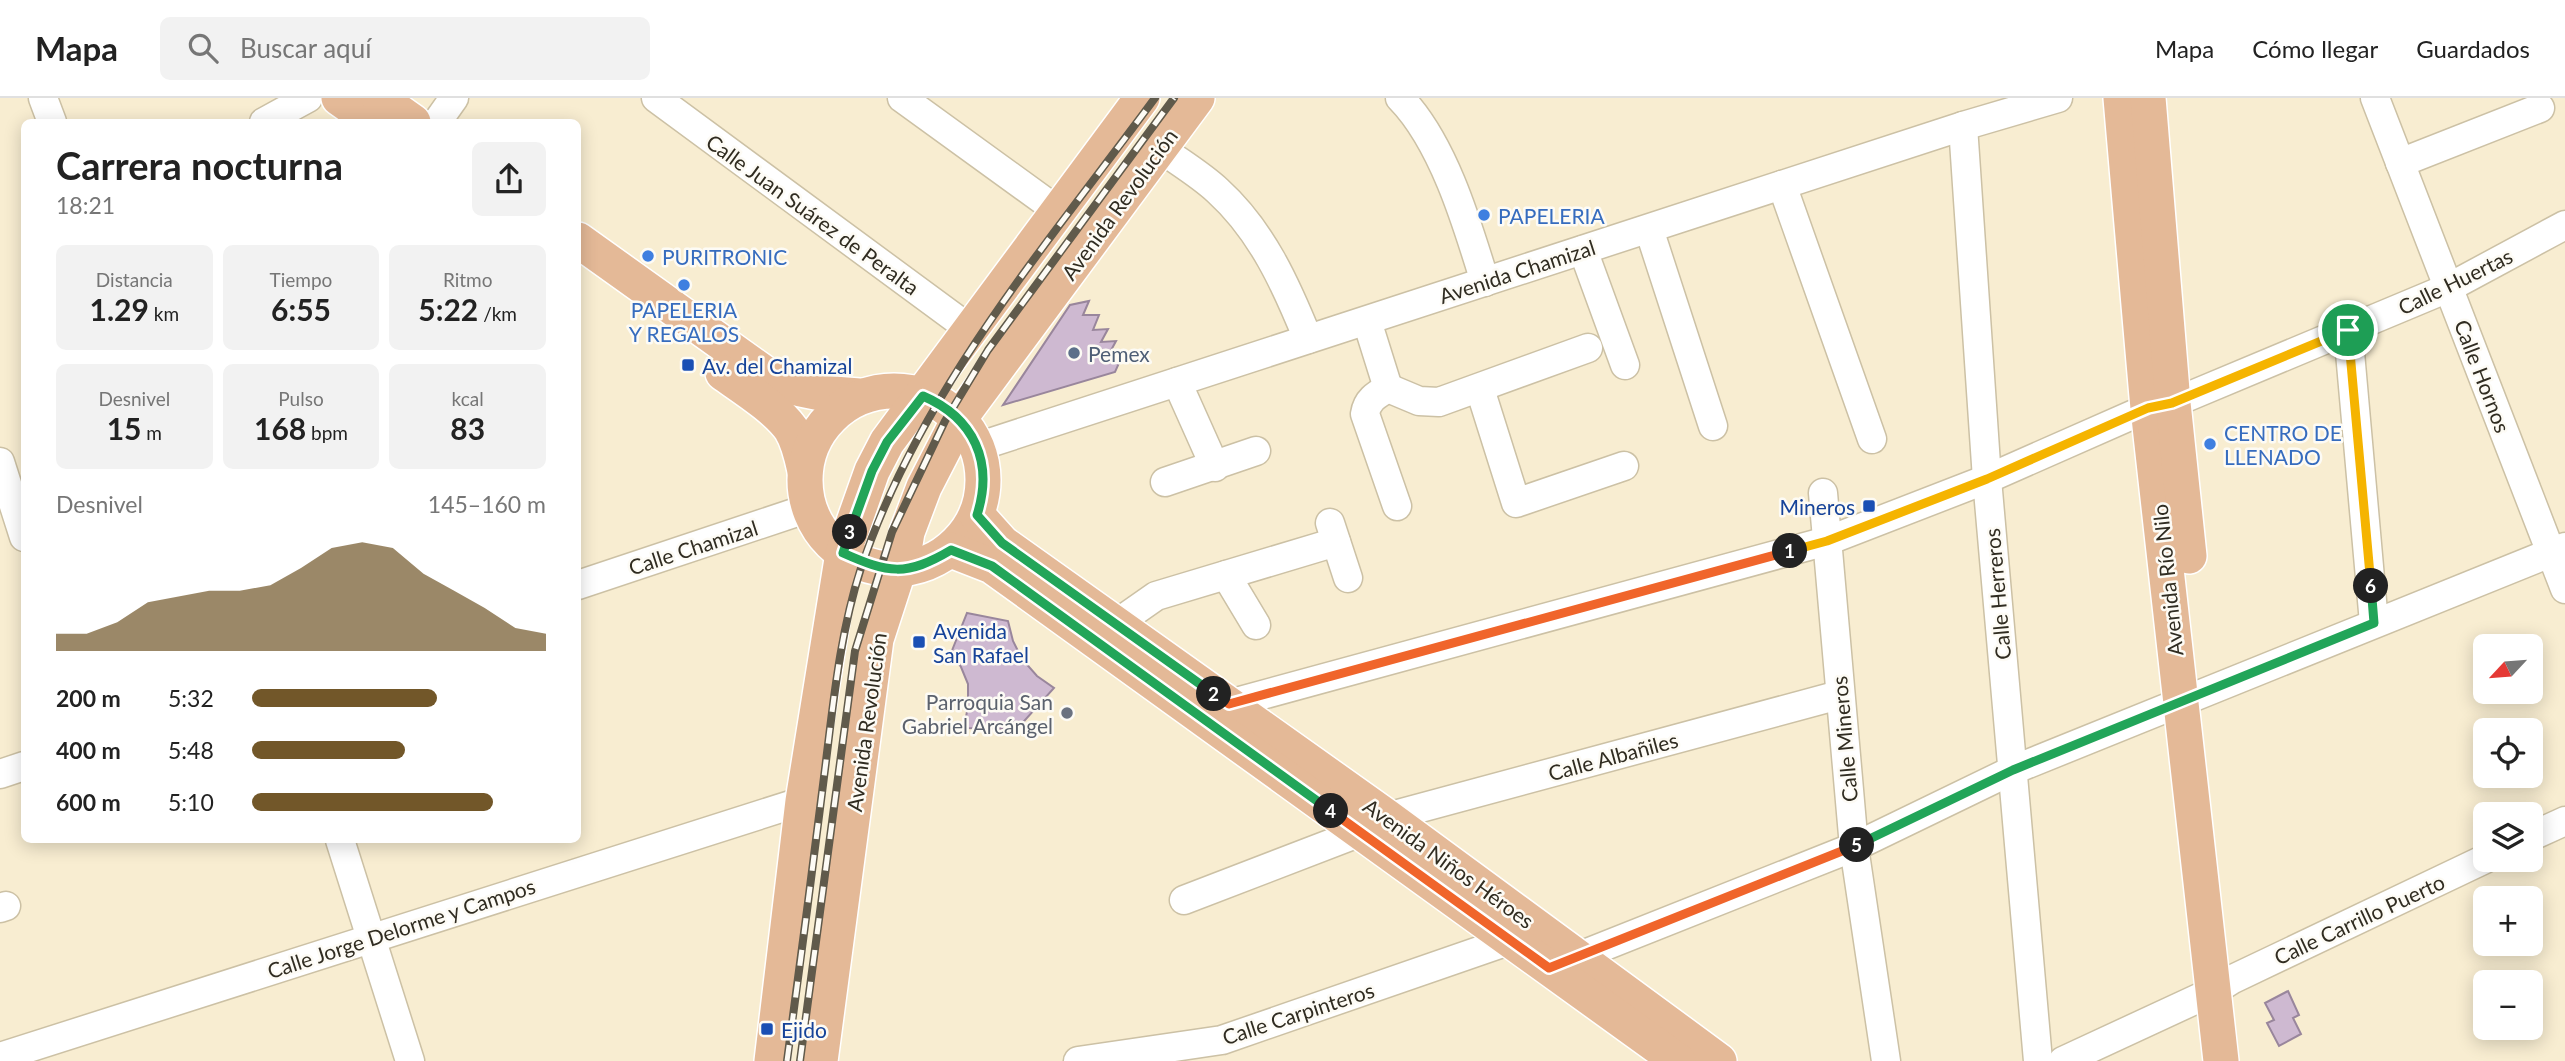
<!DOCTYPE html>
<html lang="es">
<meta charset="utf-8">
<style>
:root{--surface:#fff;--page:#f2f2f2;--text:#222;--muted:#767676;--line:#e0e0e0;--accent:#725729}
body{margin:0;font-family:Lato,sans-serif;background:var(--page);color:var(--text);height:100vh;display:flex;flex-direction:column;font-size:26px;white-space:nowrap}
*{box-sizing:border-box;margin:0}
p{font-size:23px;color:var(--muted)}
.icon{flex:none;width:38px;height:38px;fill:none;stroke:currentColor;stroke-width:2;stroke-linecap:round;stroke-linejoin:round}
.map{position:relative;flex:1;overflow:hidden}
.side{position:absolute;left:21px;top:21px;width:560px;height:724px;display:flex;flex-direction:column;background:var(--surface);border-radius:10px;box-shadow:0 4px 18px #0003}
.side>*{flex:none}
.needle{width:46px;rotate:244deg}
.buttons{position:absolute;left:2473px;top:536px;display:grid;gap:14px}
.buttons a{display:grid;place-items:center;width:70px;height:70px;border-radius:10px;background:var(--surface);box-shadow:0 4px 18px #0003;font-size:35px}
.pin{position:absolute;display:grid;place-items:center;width:60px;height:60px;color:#fff;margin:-30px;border:4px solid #fff;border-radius:50%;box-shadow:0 2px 7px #0007}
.km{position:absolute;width:35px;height:35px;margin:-18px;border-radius:50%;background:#222;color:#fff;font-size:19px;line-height:35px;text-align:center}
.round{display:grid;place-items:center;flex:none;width:74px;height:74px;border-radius:10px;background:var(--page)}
.head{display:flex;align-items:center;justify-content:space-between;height:119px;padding:0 35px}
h1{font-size:38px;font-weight:700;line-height:52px}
.figures{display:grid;grid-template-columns:repeat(3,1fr);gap:10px;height:119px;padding:7px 35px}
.figures div{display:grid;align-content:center;border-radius:10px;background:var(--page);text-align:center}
.figures b{font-size:30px;font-weight:700}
.figures small{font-size:19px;font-weight:400}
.figures p{font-size:19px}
.chart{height:196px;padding:14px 35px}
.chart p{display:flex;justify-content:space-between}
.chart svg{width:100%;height:126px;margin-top:7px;fill:var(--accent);opacity:.7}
ul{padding:0 35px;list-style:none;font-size:23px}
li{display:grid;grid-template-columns:112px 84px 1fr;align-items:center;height:52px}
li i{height:18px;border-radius:9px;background:var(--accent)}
header{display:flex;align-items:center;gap:42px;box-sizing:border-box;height:98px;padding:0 35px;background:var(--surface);border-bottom:2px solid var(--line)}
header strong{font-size:33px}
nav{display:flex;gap:38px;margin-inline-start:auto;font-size:24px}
.search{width:490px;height:63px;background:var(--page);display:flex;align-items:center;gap:18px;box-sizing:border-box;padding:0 24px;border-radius:10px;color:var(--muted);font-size:26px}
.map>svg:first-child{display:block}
.building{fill:#ceb9d1;stroke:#99869c;stroke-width:2}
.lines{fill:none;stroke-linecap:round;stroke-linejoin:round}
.minor-casing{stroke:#ccc1a5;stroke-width:31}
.major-casing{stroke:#fff;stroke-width:38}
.minor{stroke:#fff;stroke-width:28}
.major{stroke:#e4b997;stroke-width:35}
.rail-casing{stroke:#605a4b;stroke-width:8}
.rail{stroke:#fdfbf5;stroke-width:5;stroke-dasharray:16;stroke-linecap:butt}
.split-1-casing{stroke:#fff;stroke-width:14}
.split-2-casing{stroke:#fff;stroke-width:14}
.split-3-casing{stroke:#fff;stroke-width:14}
.split-4-casing{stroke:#fff;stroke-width:14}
.split-5-casing{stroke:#fff;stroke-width:14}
.split-6-casing{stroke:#fff;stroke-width:14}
.split-7-casing{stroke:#fff;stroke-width:14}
.split-1{stroke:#f5b400;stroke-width:9}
.split-2{stroke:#f0652b;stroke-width:9}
.split-3{stroke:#22a559;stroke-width:9}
.split-4{stroke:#22a559;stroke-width:9}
.split-5{stroke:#f0652b;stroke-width:9}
.split-6{stroke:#22a559;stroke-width:9}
.split-7{stroke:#f5b400;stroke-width:9}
.shop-dot{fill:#3f7fe0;stroke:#fdfbf5;stroke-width:2.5}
.service-dot{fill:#5c6f8a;stroke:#fdfbf5;stroke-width:2.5}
.transit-dot{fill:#1a4fb4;stroke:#fdfbf5;stroke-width:2.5}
.worship-dot{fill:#6b7280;stroke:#fdfbf5;stroke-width:2.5}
.labels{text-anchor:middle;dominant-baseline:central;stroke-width:5;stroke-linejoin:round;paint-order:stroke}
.street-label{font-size:21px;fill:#302c21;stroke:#fdfbf5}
.shop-label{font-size:21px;fill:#366cbe;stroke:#fdfbf5;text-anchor:start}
.service-label{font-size:21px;fill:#4e5e75;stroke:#fdfbf5;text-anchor:start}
.transit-label{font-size:21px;fill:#164399;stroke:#fdfbf5;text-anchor:start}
.worship-label{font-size:21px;fill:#5b616d;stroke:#fdfbf5;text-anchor:end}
</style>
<header>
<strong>Mapa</strong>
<div class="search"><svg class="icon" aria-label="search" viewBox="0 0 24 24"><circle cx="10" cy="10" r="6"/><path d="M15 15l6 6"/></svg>Buscar aquí</div>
<nav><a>Mapa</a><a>Cómo llegar</a><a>Guardados</a></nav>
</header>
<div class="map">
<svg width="2565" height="963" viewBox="0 0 2565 963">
<rect width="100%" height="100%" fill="#f8edd1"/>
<!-- building -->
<g class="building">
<polygon points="1089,203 1083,217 1099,217 1093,232 1108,231 1101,244 1116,243 1109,256 1124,254 1115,274 1003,307 1070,207"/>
<polygon points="967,515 1008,523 1013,543 1022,561 1037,578 1054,590 1017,631 964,630 968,608 968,586 961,569 951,555"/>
<polygon points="2288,893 2299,917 2293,920 2301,936 2279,948 2267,925 2274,922 2265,905"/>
</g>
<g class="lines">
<defs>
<g id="minor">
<polyline points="43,0 52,24"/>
<polyline points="656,0 971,232"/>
<polyline points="902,0 1058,113"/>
<path d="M1400,0c43,44 67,125 85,184"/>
<polyline points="2375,0 2565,491"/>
<polyline points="264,24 308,0"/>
<polyline points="437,24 454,0"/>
<polyline points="1963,28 1987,381 2038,963"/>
<path d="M1161,51c18,13 40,26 57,42 44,40 68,94 90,148"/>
<polyline points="2400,65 2540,10"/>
<polyline points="1782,87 1872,341"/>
<polyline points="1649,131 1713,328"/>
<polyline points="1583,152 1625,267"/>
<polyline points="1367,223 1388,290"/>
<polyline points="2348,232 2374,525"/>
<polyline points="1177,284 1215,369"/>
<polyline points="1480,291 1516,405 1624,368"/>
<polyline points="977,349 1963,28 2058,0"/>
<polyline points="0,364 24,439"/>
<polyline points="1165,384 1256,353"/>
<polyline points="1823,395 1854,749 1886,963"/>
<path d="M1397,408l-32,-92c2,-14 11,-19 23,-26l31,13 20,1 149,-54"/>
<polyline points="1330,425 1348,480"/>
<polyline points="1226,477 1256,527"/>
<polyline points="578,487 809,410"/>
<polyline points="1116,526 1156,498 1336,444"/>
<polyline points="1229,606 1827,443 1987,381 2148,310 2173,305 2448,190 2565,127"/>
<polyline points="0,676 24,668"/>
<polyline points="1387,719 1839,597"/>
<polyline points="2530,739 2565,723"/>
<polyline points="340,742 410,963"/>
<polyline points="1184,802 1361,734"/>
<polyline points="0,810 6,808"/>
<polyline points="1562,865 1854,749 2013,672 2565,449"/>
<polyline points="0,959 803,703"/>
<polyline points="1078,963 1222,942 1511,842"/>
<polyline points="2063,963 2214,893 2233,881 2485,761"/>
</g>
<g id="major">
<polyline points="339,0 373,24"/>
<polyline points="379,0 413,24"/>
<polyline points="2121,0 2148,310 2221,963"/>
<polyline points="2148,0 2173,305 2189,458"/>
<path d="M578,142l193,138c30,15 57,16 90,18"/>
<path d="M723,275c21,15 53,35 68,56 8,13 11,28 14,42"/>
<circle cx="894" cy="382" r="89"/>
<polyline points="977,417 1002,445 1387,719 1719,963"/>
<polyline points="951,452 992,468 1678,963"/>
<polyline points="772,963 803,703 843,455 872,373 887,344 1142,0"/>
<polyline points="820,963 876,541 903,458 907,434 924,389 959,321 1197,0"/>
</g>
</defs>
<!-- minor casing -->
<use href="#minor" class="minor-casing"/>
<!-- major casing -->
<use href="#major" class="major-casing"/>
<!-- minor -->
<use href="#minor" class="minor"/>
<!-- major -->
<use href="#major" class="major"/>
<defs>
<g id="rail">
<path d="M787,963c13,-95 25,-189 37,-284 9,-70 15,-141 37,-209 59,-177 185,-322 294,-470"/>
<polyline points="800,963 855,553 892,434 945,323 988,252 1174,0"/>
</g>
</defs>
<!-- rail casing -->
<use href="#rail" class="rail-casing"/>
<!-- rail -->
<use href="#rail" class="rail"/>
</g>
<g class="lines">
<defs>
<polyline id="split-1" points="1790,453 1827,443 1987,381 2148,310 2172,305 2348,232"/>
<polyline id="split-2" points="1214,596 1229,606 1790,453"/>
<path id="split-3" d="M850,434l22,-61 15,-29 36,-46c51,22 71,66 54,119l25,28 212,151"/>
<path id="split-4" d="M850,434l-7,21c45,20 63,24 108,-3l41,16 339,245"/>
<polyline id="split-5" points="1331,713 1549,870 1857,747"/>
<polyline id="split-6" points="1857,747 2013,672 2374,525 2371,488"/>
<polyline id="split-7" points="2348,232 2371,488"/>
</defs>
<!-- split-1 casing -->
<use href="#split-1" class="split-1-casing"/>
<!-- split-2 casing -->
<use href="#split-2" class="split-2-casing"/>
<!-- split-3 casing -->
<use href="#split-3" class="split-3-casing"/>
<!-- split-4 casing -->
<use href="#split-4" class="split-4-casing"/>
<!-- split-5 casing -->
<use href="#split-5" class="split-5-casing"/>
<!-- split-6 casing -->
<use href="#split-6" class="split-6-casing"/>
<!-- split-7 casing -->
<use href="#split-7" class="split-7-casing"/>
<!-- split-1 -->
<use href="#split-1" class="split-1"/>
<!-- split-2 -->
<use href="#split-2" class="split-2"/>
<!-- split-3 -->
<use href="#split-3" class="split-3"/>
<!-- split-4 -->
<use href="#split-4" class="split-4"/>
<!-- split-5 -->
<use href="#split-5" class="split-5"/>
<!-- split-6 -->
<use href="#split-6" class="split-6"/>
<!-- split-7 -->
<use href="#split-7" class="split-7"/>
</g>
<!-- markers -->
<g class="shop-dot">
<circle cx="1484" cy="117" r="7"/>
<circle cx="648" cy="158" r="7"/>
<circle cx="684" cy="187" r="7"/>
<circle cx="2210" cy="346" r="7"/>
</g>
<circle class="service-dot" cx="1074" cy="255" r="7"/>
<g class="transit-dot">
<rect x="681" y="260" width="14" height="14" rx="3.5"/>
<rect x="1862" y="401" width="14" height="14" rx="3.5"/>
<rect x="912" y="537" width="14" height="14" rx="3.5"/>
<rect x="760" y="924" width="14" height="14" rx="3.5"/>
</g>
<circle class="worship-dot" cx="1067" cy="615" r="7"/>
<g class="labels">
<!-- street labels -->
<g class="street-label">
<text transform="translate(1119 106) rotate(-54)">Avenida Revolución</text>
<text transform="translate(813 116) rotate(36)">Calle Juan Suárez de Peralta</text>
<text transform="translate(1517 173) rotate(-18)">Avenida Chamizal</text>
<text transform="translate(2455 183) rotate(-26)">Calle Huertas</text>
<text transform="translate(2483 278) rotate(69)">Calle Hornos</text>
<text transform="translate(693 449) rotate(-18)">Calle Chamizal</text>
<text transform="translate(2167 482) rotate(-96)">Avenida Río Nilo</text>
<text transform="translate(1997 496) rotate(-95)">Calle Herreros</text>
<text transform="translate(866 624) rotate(-82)">Avenida Revolución</text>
<text transform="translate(1844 641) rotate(-95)">Calle Mineros</text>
<text transform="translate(1613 658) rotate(-15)">Calle Albañiles</text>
<text transform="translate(1449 765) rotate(36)">Avenida Niños Héroes</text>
<text transform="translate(2359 821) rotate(-25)">Calle Carrillo Puerto</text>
<text transform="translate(401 830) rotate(-18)">Calle Jorge Delorme y Campos</text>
<text transform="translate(1298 915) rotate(-18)">Calle Carpinteros</text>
</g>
<!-- shop labels -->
<g class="shop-label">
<text x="1498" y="117">PAPELERIA</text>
<text x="662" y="158">PURITRONIC</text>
<text x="684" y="211" text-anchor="middle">PAPELERIA<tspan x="684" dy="24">Y REGALOS</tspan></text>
<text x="2224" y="334">CENTRO DE<tspan x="2224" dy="24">LLENADO</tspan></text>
</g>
<!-- service labels -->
<g class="service-label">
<text x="1088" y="255">Pemex</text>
</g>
<!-- transit labels -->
<g class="transit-label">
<text x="702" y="267">Av. del Chamizal</text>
<text x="1855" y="408" text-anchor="end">Mineros</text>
<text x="933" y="532">Avenida<tspan x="933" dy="24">San Rafael</tspan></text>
<text x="781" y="931">Ejido</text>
</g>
<!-- worship labels -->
<g class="worship-label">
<text x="1053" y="603">Parroquia San<tspan x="1053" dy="24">Gabriel Arcángel</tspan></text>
</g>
</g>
</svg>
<div class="buttons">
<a><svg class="needle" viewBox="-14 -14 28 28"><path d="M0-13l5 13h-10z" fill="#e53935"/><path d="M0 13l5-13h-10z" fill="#767676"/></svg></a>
<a><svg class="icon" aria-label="locate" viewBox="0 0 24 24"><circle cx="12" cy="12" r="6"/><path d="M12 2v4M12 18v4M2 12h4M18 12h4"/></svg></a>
<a><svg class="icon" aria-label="layers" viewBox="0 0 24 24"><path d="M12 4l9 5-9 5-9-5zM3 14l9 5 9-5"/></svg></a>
<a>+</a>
<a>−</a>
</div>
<div class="pin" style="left:2348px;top:232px;background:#1e9e55"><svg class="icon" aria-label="arrive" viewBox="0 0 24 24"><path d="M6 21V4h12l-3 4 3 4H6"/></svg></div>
<b class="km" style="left:1790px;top:453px">1</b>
<b class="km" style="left:1214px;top:596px">2</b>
<b class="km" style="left:850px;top:434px">3</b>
<b class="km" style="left:1331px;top:713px">4</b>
<b class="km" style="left:1857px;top:747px">5</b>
<b class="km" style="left:2371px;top:488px">6</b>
<section class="side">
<div class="head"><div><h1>Carrera nocturna</h1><p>18:21</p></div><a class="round"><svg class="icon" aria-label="share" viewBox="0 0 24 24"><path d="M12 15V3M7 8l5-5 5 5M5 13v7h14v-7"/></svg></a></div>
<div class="figures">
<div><p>Distancia</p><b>1.29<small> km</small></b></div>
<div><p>Tiempo</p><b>6:55</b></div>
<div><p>Ritmo</p><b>5:22<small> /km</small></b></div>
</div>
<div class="figures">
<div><p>Desnivel</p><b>15<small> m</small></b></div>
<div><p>Pulso</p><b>168<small> bpm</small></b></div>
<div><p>kcal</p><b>83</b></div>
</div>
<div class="chart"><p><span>Desnivel</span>145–160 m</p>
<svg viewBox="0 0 160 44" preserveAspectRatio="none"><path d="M0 44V38L10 38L20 34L30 27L40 25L50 23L60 23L70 21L80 15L90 8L100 6L110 8L120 17L130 23L140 29L150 36L160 38V44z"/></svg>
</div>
<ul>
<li><b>200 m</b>5:32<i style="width:63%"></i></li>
<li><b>400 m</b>5:48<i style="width:52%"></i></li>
<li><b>600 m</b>5:10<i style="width:82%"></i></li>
</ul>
</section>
</div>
